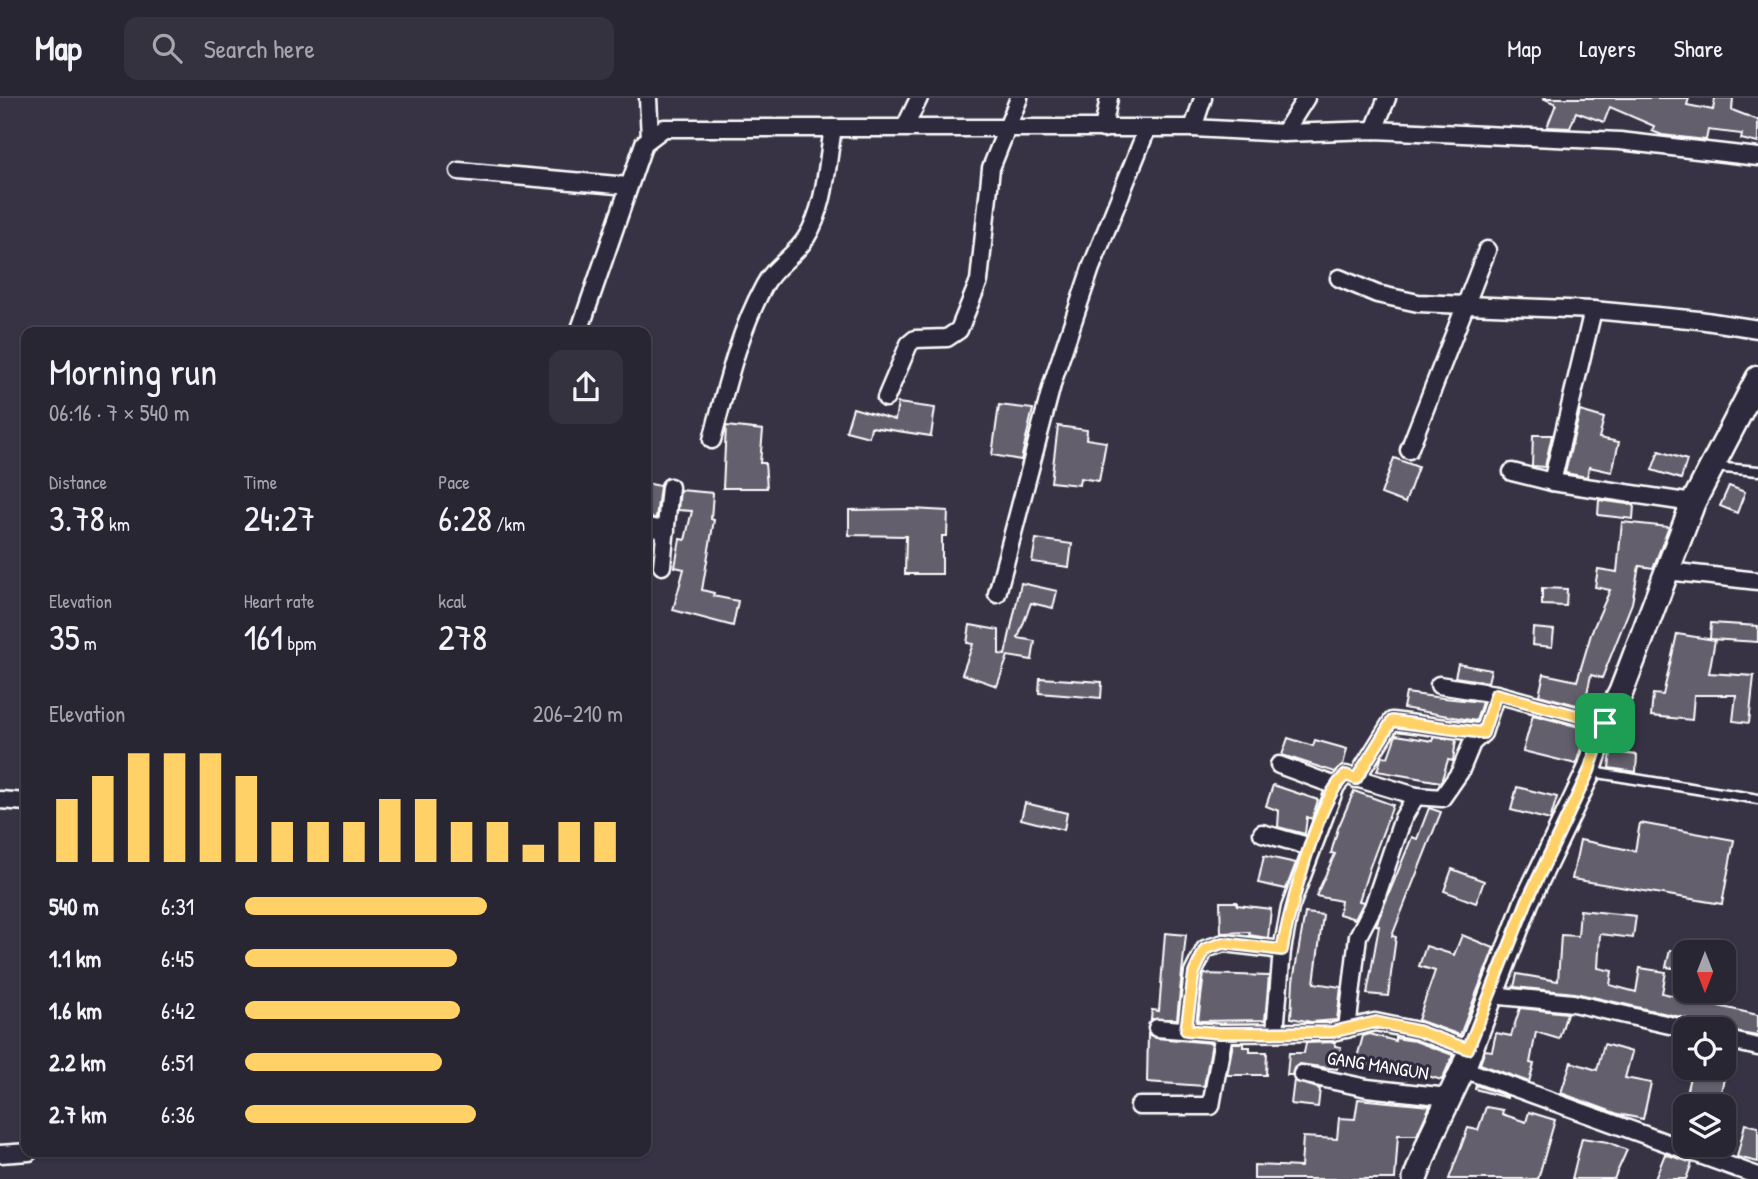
<!DOCTYPE html>
<meta charset="utf-8">
<style>
:root{--surface:#292634;--page:#353240;--text:#f1f3f6;--muted:#a5a5ac;--line:#45434f;--accent:#ffd166}
body{margin:0;font-family:"Patrick Hand",sans-serif;background:var(--page);color:var(--text);height:100vh;display:flex;flex-direction:column;font-size:26px;white-space:nowrap}
*{box-sizing:border-box;margin:0}
p{font-size:23px;color:var(--muted)}
.icon{flex:none;width:38px;height:38px;fill:none;stroke:currentColor;stroke-width:2;stroke-linecap:round;stroke-linejoin:round}
.map{position:relative;flex:1;overflow:hidden}
.details{position:absolute;left:21px;top:229px;width:630px;height:830px;display:flex;flex-direction:column;background:var(--surface);border-radius:14px;box-shadow:0 2px 5px #0004,0 0 0 2px var(--line)}
.details>*{flex:none}
.needle{width:46px;rotate:180deg}
.tools{position:absolute;left:1673px;top:842px;display:grid;gap:14px}
.tools a{display:grid;place-items:center;width:63px;height:63px;border-radius:14px;background:var(--surface);box-shadow:0 2px 5px #0004,0 0 0 2px var(--line);font-size:35px}
.pin{position:absolute;display:grid;place-items:center;width:60px;height:60px;color:#fff;margin:-30px;border-radius:14px;box-shadow:0 4px 10px #0006}
.round{display:grid;place-items:center;flex:none;width:74px;height:74px;border-radius:14px;background:var(--page)}
.headline{display:flex;align-items:center;justify-content:space-between;height:119px;padding:0 28px}
h1{font-size:38px;font-weight:600;line-height:52px}
.metrics{display:grid;grid-template-columns:repeat(3,1fr);gap:10px;height:119px;padding:7px 28px}
.metrics div{display:grid;align-content:center}
.metrics b{font-size:35px;font-weight:600}
.metrics small{font-size:19px;font-weight:400}
.metrics p{font-size:19px}
.chart{height:196px;padding:14px 28px}
.chart p{display:flex;justify-content:space-between}
.chart svg{width:100%;height:126px;margin-top:7px;stroke:var(--accent);stroke-width:6}
ul{padding:0 28px;list-style:none;font-size:23px}
li{display:grid;grid-template-columns:112px 84px 1fr;align-items:center;height:52px}
li i{height:18px;border-radius:9px;background:var(--accent)}
header{display:flex;align-items:center;gap:42px;box-sizing:border-box;height:98px;padding:0 35px;background:var(--surface);border-bottom:2px solid var(--line)}
header strong{font-size:33px}
nav{display:flex;gap:38px;margin-inline-start:auto;font-size:24px}
.search{width:490px;height:63px;background:var(--page);display:flex;align-items:center;gap:18px;box-sizing:border-box;padding:0 24px;border-radius:14px;color:var(--muted);font-size:26px}
.map>svg:first-child{display:block}
.building{fill:#635f6d;stroke:#fff;stroke-width:2}
.lines{fill:none;stroke-linecap:round;stroke-linejoin:round}
.lane-casing{stroke:#fff;stroke-width:13}
.street-casing{stroke:#fff;stroke-width:21}
.secondary-casing{stroke:#fff;stroke-width:28}
.lane{stroke:#2f2a3d;stroke-width:8}
.street{stroke:#2f2a3d;stroke-width:16}
.secondary{stroke:#2f2a3d;stroke-width:23}
.route-casing{stroke:#fff;stroke-width:14}
.route{stroke:#ffd166;stroke-width:9}
.labels{text-anchor:middle;dominant-baseline:central;stroke-width:6;stroke-linejoin:round;paint-order:stroke}
.street-label{font-size:19px;fill:#fff;stroke:#2f2a3d}
</style>
<header>
<strong>Map</strong>
<div class="search"><svg class="icon" aria-label="search" viewBox="0 0 24 24"><circle cx="10" cy="10" r="6"/><path d="M15 15l6 6"/></svg>Search here</div>
<nav><a>Map</a><a>Layers</a><a>Share</a></nav>
</header>
<div class="map">
<svg width="1758" height="1081" viewBox="0 0 1758 1081">
<rect width="100%" height="100%" fill="#373345"/>
<filter id="ink" filterUnits="userSpaceOnUse"><feTurbulence type="fractalNoise" baseFrequency=".0143" numOctaves="2"/><feDisplacementMap in="SourceGraphic" scale="14" xChannelSelector="R" yChannelSelector="G"/><feConvolveMatrix kernelMatrix="1 2 1 2 8 2 1 2 1" color-interpolation-filters="sRGB"/></filter>
<g filter="url(#ink)">
<!-- building -->
<g class="building">
<polygon points="1543,0 1689,0 1687,7 1713,12 1715,0 1733,0 1732,12 1758,22 1758,45 1741,41 1742,36 1708,32 1706,42 1662,37 1652,33 1654,28 1610,9 1604,24 1576,14 1570,30 1547,29 1556,6"/>
<polygon points="898,305 935,310 931,338 871,329 869,339 846,333 853,310 895,322"/>
<polygon points="999,307 1033,311 1021,362 992,357"/>
<polygon points="1580,313 1604,320 1599,340 1619,344 1612,374 1589,369 1587,379 1565,375"/>
<polygon points="726,328 763,332 760,365 765,365 767,390 723,390"/>
<polygon points="1058,328 1087,332 1086,341 1106,344 1099,383 1080,380 1079,387 1051,384"/>
<polygon points="1533,337 1552,337 1545,369 1532,368"/>
<polygon points="1659,353 1687,362 1681,381 1652,372"/>
<polygon points="1394,360 1418,369 1405,405 1381,396"/>
<polygon points="646,385 660,388 656,420 646,419"/>
<polygon points="1729,388 1745,394 1737,415 1720,408"/>
<polygon points="680,392 713,395 711,421 714,422 702,492 714,495 713,498 738,503 733,528 673,512 684,471 675,469 680,441 685,442 692,413 678,412"/>
<polygon points="1599,402 1634,407 1633,421 1598,417"/>
<polygon points="912,411 948,413 947,438 942,438 942,476 905,476 906,438 849,437 849,412"/>
<polygon points="1622,424 1669,429 1653,470 1639,468 1632,505 1602,580 1591,577 1584,609 1539,597 1544,576 1577,583 1592,533 1610,492 1595,489 1598,471 1617,474"/>
<polygon points="1036,441 1072,446 1069,469 1032,464"/>
<polygon points="1021,485 1057,493 1053,510 1031,505 1018,540 1035,543 1032,562 1008,558 997,588 962,576 973,546 967,545 970,527 999,532 999,556 1005,557"/>
<polygon points="1542,490 1567,491 1566,508 1542,507"/>
<polygon points="1711,525 1758,528 1758,544 1710,541"/>
<polygon points="1533,530 1554,532 1552,549 1532,547"/>
<polygon points="1677,536 1715,542 1709,575 1754,578 1749,625 1733,623 1736,597 1694,597 1692,622 1651,618 1653,596 1663,597"/>
<polygon points="1458,566 1491,572 1488,584 1455,579"/>
<polygon points="1040,580 1102,584 1101,600 1039,595"/>
<polygon points="1406,595 1435,599 1482,604 1476,623 1403,610"/>
<polygon points="1533,617 1587,631 1576,666 1523,653"/>
<polygon points="1396,637 1433,643 1433,639 1456,642 1453,663 1448,662 1441,684 1377,673 1382,658 1388,659"/>
<polygon points="1288,640 1313,648 1315,642 1347,651 1343,667 1335,674 1282,657"/>
<polygon points="1611,654 1637,657 1636,674 1609,670"/>
<polygon points="1273,687 1318,702 1312,721 1307,719 1305,736 1278,729 1279,713 1266,708"/>
<polygon points="1517,689 1557,699 1550,722 1511,712"/>
<polygon points="1354,693 1393,707 1369,771 1359,803 1364,804 1355,821 1339,816 1341,803 1316,798 1335,756 1331,755 1338,730"/>
<polygon points="1025,705 1067,715 1064,732 1021,721"/>
<polygon points="1429,710 1441,714 1392,838 1396,839 1388,898 1367,896 1379,828 1376,827 1412,739 1417,741"/>
<polygon points="1640,725 1734,742 1722,806 1572,781 1580,742 1635,753"/>
<polygon points="1264,758 1296,765 1286,791 1258,785"/>
<polygon points="1452,771 1484,783 1476,805 1444,793"/>
<polygon points="1220,804 1237,804 1237,807 1271,811 1268,840 1249,837 1250,834 1221,835"/>
<polygon points="1580,812 1636,818 1633,840 1600,836 1598,870 1612,873 1610,887 1636,894 1640,870 1666,874 1662,895 1758,917 1758,938 1697,928 1689,921 1575,895 1514,889 1517,876 1558,883 1561,837 1578,838"/>
<polygon points="1305,815 1323,817 1314,885 1341,889 1337,922 1311,924 1291,920 1293,883"/>
<polygon points="1165,835 1186,837 1177,921 1151,921 1152,912 1159,913"/>
<polygon points="1462,837 1494,850 1460,937 1418,922 1435,873 1419,868 1426,848 1454,857"/>
<polygon points="1670,852 1685,854 1685,872 1666,869"/>
<polygon points="1204,876 1269,878 1265,922 1198,923"/>
<polygon points="1520,910 1567,915 1559,941 1536,934 1530,965 1534,966 1529,984 1480,966 1485,952 1492,953 1496,935 1511,938"/>
<polygon points="1148,936 1156,940 1212,945 1204,988 1147,984"/>
<polygon points="1370,936 1395,943 1395,940 1415,943 1453,957 1442,982 1410,973 1409,977 1382,971 1356,963 1363,938"/>
<polygon points="1335,944 1335,948 1341,949 1337,971 1299,966 1294,970 1292,977 1287,977 1289,955 1304,955 1306,945"/>
<polygon points="1233,945 1243,945 1243,949 1250,949 1250,954 1267,954 1266,977 1227,977"/>
<polygon points="1604,946 1632,954 1625,980 1651,985 1643,1021 1618,1016 1561,995 1571,964 1597,972"/>
<polygon points="1692,970 1726,972 1719,1003 1686,996"/>
<polygon points="1294,982 1320,991 1318,1009 1291,1006"/>
<polygon points="1476,987 1507,998 1507,1000 1475,991"/>
<polygon points="1358,1001 1430,1008 1417,1037 1398,1037 1395,1081 1254,1081 1254,1067 1301,1069 1303,1039 1337,1041 1339,1020 1355,1021"/>
<polygon points="1486,1009 1503,1012 1502,1016 1526,1024 1529,1014 1555,1022 1538,1081 1449,1081 1468,1030 1478,1032"/>
<polygon points="1745,1026 1758,1029 1758,1064 1737,1059"/>
<polygon points="1582,1040 1608,1044 1627,1052 1614,1081 1572,1081"/>
<polygon points="1665,1056 1692,1065 1686,1081 1655,1081"/>
</g>
<g class="lines">
<defs>
<g id="lane">
<polyline points="1713,369 1758,373"/>
<polyline points="1592,674 1758,701"/>
</g>
<g id="street">
<polyline points="648,0 650,40"/>
<polyline points="905,29 919,0"/>
<polyline points="1193,30 1203,0"/>
<polyline points="1103,31 1109,0"/>
<polyline points="1374,32 1387,0"/>
<polyline points="1284,35 1306,0"/>
<polyline points="459,73 628,88"/>
<polyline points="1339,180 1377,196 1418,205 1593,212 1699,222 1758,231"/>
<polyline points="579,234 644,45 664,30 1193,30 1284,35 1374,32 1620,43 1758,59"/>
<polyline points="886,300 909,246 915,241 947,240 959,232 979,183 991,70 1019,0"/>
<path d="M712,342c14,-52 26,-106 52,-154 10,-20 31,-30 42,-48 20,-31 21,-75 27,-110"/>
<polyline points="1409,352 1487,152"/>
<polyline points="1512,374 1552,384 1693,405"/>
<polyline points="1552,384 1593,212"/>
<polyline points="646,429 666,432"/>
<polyline points="662,468 670,389"/>
<polyline points="1667,473 1758,483"/>
<polyline points="997,496 1053,283 1091,170 1147,31"/>
<polyline points="1439,587 1496,596"/>
<polyline points="1279,667 1336,688"/>
<polyline points="1356,681 1392,623 1483,635"/>
<polyline points="0,702 26,704"/>
<polyline points="1262,735 1311,749"/>
<polyline points="1490,897 1573,905 1687,931"/>
<polyline points="1157,930 1219,935 1332,934 1375,924 1418,933 1468,951"/>
<polyline points="1347,931 1358,838 1373,809 1403,720 1416,698 1442,700 1460,674 1472,645 1483,635 1496,596 1605,625"/>
<polyline points="1186,932 1193,875 1205,851 1224,845 1282,852"/>
<polyline points="1275,934 1282,852 1290,810 1336,688 1346,677 1416,698"/>
<polyline points="1724,941 1758,949"/>
<polyline points="1463,971 1758,1078"/>
<polyline points="1302,976 1367,990 1448,999"/>
<polyline points="1139,1008 1211,1008 1224,935"/>
<polyline points="0,1056 29,1054"/>
</g>
<polyline id="secondary" points="1415,1081 1433,1034 1463,971 1527,803 1589,673 1605,625 1621,594 1693,405 1758,280"/>
</defs>
<!-- lane casing -->
<use href="#lane" class="lane-casing"/>
<!-- street casing -->
<use href="#street" class="street-casing"/>
<!-- secondary casing -->
<use href="#secondary" class="secondary-casing"/>
<!-- lane -->
<use href="#lane" class="lane"/>
<!-- street -->
<use href="#street" class="street"/>
<!-- secondary -->
<use href="#secondary" class="secondary"/>
</g>
</g>
<g class="lines" filter="url(#ink)">
<defs>
<path id="route" d="M1496,596l109,29 -16,48 -62,130 -59,148 -50,-18 -42,-9 -44,10 -113,1 -33,-3 8,-57 11,-24 18,-6 59,7c6,-35 37,-156 64,-175l10,4 36,-58 91,12z"/>
</defs>
<!-- route casing -->
<use href="#route" class="route-casing"/>
<!-- route -->
<use href="#route" class="route"/>
</g>
<g class="labels">
<!-- street labels -->
<g class="street-label">
<text transform="translate(1378 967) rotate(9)">GANG MANGUN</text>
</g>
</g>
</svg>
<div class="tools">
<a><svg class="needle" viewBox="-14 -14 28 28"><path d="M0-13l5 13h-10z" fill="#e53935"/><path d="M0 13l5-13h-10z" fill="#a5a5ac"/></svg></a>
<a><svg class="icon" aria-label="locate" viewBox="0 0 24 24"><circle cx="12" cy="12" r="6"/><path d="M12 2v4M12 18v4M2 12h4M18 12h4"/></svg></a>
<a><svg class="icon" aria-label="layers" viewBox="0 0 24 24"><path d="M12 4l9 5-9 5-9-5zM3 14l9 5 9-5"/></svg></a>
</div>
<div class="pin" style="left:1605px;top:625px;background:#1e9e55"><svg class="icon" aria-label="arrive" viewBox="0 0 24 24"><path d="M6 21V4h12l-3 4 3 4H6"/></svg></div>
<section class="details">
<div class="headline"><div><h1>Morning run</h1><p>06:16 · 7 × 540 m</p></div><a class="round"><svg class="icon" aria-label="share" viewBox="0 0 24 24"><path d="M12 15V3M7 8l5-5 5 5M5 13v7h14v-7"/></svg></a></div>
<div class="metrics">
<div><p>Distance</p><b>3.78<small> km</small></b></div>
<div><p>Time</p><b>24:27</b></div>
<div><p>Pace</p><b>6:28<small> /km</small></b></div>
</div>
<div class="metrics">
<div><p>Elevation</p><b>35<small> m</small></b></div>
<div><p>Heart rate</p><b>161<small> bpm</small></b></div>
<div><p>kcal</p><b>278</b></div>
</div>
<div class="chart"><p><span>Elevation</span>206–210 m</p>
<svg viewBox="0 0 160 44" preserveAspectRatio="none"><path d="M5 44V22M15 44V14M25 44V6M35 44V6M45 44V6M55 44V14M65 44V30M75 44V30M85 44V30M95 44V22M105 44V22M115 44V30M125 44V30M135 44V38M145 44V30M155 44V30"/></svg>
</div>
<ul>
<li><b>540 m</b>6:31<i style="width:64%"></i></li>
<li><b>1.1 km</b>6:45<i style="width:56%"></i></li>
<li><b>1.6 km</b>6:42<i style="width:57%"></i></li>
<li><b>2.2 km</b>6:51<i style="width:52%"></i></li>
<li><b>2.7 km</b>6:36<i style="width:61%"></i></li>
</ul>
</section>
</div>
